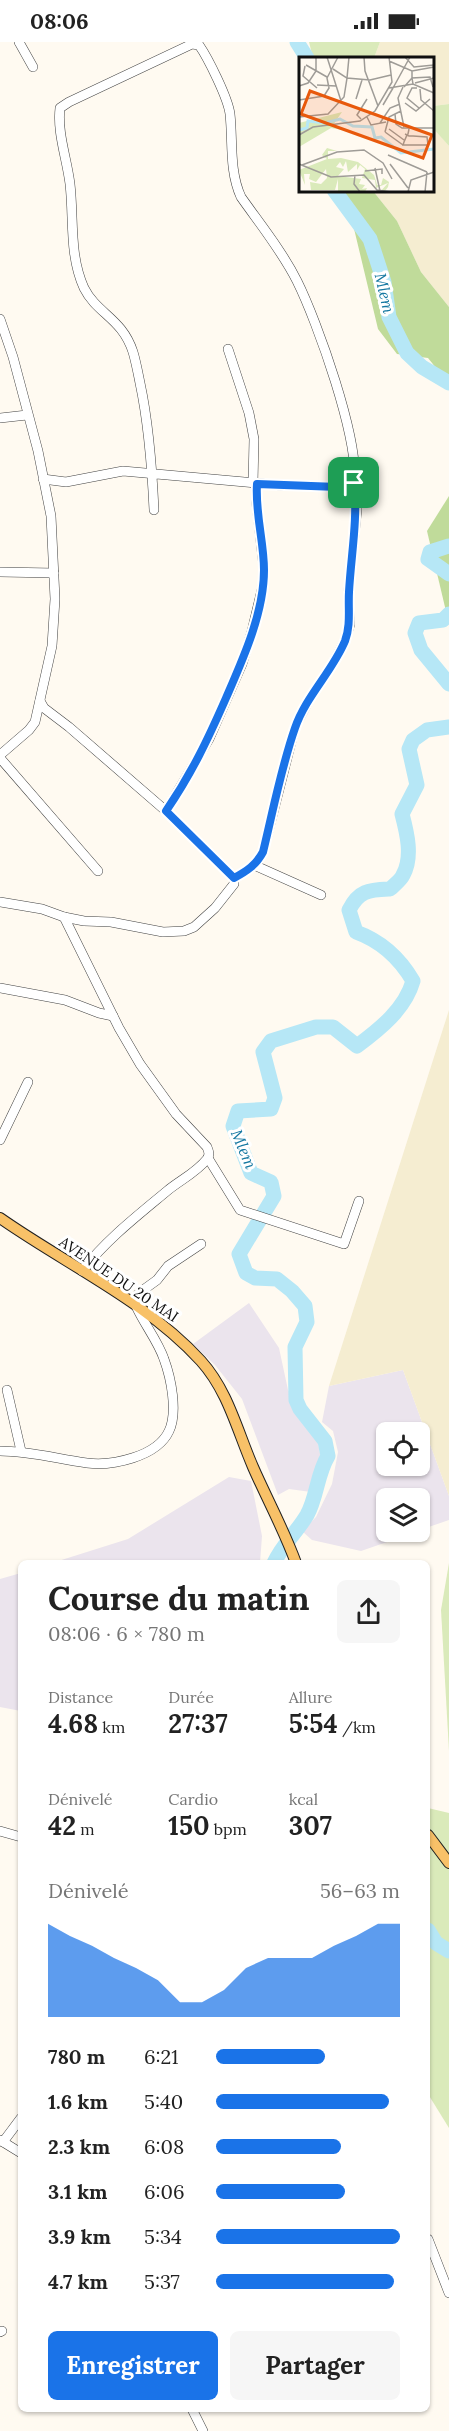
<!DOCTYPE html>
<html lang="fr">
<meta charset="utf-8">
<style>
:root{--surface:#fff;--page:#f6f6f6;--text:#222;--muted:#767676;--accent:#1a73e8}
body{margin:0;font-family:Lora,serif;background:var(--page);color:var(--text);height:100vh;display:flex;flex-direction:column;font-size:22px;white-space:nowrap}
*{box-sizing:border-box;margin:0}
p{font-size:20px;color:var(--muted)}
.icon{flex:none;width:33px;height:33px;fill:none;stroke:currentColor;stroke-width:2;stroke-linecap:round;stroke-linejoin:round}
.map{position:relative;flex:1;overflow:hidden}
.sheet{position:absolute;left:18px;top:1518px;width:412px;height:852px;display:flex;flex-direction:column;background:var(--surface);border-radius:9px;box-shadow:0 2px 4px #0004}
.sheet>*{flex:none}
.fabs{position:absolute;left:376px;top:1380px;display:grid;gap:12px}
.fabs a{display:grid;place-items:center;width:54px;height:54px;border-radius:9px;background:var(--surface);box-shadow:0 2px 4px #0004;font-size:30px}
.pin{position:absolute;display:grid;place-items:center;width:51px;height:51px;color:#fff;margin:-26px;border-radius:12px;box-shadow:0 3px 9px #0006}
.round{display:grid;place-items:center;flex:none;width:63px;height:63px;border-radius:9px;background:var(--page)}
.summary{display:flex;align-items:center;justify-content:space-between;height:102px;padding:0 30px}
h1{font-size:33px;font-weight:700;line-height:45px}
.figures{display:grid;grid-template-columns:repeat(3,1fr);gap:9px;height:102px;padding:6px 30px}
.figures div{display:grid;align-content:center}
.figures b{font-size:26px;font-weight:700}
.figures small{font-size:16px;font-weight:400}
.figures p{font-size:16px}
.chart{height:168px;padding:12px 30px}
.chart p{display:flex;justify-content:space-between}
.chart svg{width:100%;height:108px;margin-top:6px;fill:var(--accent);opacity:.7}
.button{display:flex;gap:12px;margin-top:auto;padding:12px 30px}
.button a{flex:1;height:69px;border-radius:9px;background:var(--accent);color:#fff;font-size:24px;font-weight:700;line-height:69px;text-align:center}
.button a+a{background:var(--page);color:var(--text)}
ul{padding:0 30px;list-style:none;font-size:20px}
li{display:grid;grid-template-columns:96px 72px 1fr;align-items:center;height:45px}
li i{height:15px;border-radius:8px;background:var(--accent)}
.status{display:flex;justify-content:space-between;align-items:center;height:42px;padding:0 30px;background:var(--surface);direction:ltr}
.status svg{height:16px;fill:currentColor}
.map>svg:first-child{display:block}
.industrial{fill:#ebe4ed;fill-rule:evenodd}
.farmland{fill:#f5edd1}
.green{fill:#daeaba}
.forest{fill:#c0db9a}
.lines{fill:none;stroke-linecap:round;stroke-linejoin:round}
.river{stroke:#b6e7f6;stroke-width:15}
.minor-casing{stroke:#424242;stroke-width:10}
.major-casing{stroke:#202020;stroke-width:12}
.minor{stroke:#fff;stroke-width:9}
.major{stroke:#f8c168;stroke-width:10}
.route-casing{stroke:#fff;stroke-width:12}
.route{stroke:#1a73e8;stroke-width:8}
.labels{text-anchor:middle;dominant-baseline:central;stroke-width:6;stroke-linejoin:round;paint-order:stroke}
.street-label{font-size:15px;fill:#0f0f0f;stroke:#fff}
.water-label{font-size:16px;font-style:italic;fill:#1779a2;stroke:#fff}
.inset-river{fill:none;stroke:#b6e7f6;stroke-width:3}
.inset-road{fill:none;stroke:#9f9c97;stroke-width:1.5}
.view{fill:#e8590c;fill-opacity:0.15;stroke:#e8590c;stroke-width:3}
.inset-edge{fill:none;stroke:#0f0f0f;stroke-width:3}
</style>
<div class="status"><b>08:06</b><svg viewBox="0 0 49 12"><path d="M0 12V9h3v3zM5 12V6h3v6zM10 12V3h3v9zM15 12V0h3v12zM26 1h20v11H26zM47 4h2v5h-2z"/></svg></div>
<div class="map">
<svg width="449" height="2389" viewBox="0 0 449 2389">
<rect width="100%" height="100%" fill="#fffaf1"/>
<!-- industrial -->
<g class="industrial">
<polygon points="249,1261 279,1306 288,1348 317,1396 321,1416 311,1450 289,1447 278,1453 242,1357 215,1323 193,1302"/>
<path d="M403,1328l46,126v24l-29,10v-32h-33v34h29l-55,19 -49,-11 -10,-9 14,-14 16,-33 6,-32 -5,-21 -11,-9 7,-36zM387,1390h33v34h-33z"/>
<polygon points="229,1435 251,1439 262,1494 260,1521 52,1521 128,1497"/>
<polygon points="21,1531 21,1669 0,1665 0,1537"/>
</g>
<!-- farmland -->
<g class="farmland">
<polygon points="380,0 449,0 449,62 433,64 432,16 374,16"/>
<polygon points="433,85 449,104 449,265 421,230 397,179 373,149 432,148"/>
<polygon points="449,968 449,1454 403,1328 329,1344"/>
</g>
<!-- green -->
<g class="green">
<polygon points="309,0 380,0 374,16 313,16"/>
<polygon points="449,62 449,104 432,85 433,64"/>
<polygon points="449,1521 449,1709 441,1568"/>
<polygon points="428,1766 449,1771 449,2086 428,2052"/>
</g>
<!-- forest -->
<g class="forest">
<polygon points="345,149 373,149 397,179 421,230 449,265 449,342 428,316 397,312 378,287"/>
<polygon points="449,454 449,582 427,489"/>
</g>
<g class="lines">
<!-- river -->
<g class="river">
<polyline points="297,0 307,16"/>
<polyline points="334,148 370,197 384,240 389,275 407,311 422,325 449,341"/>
<polyline points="449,504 430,510 428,517 449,532"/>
<polyline points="449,572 443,578 419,581 415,591 421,608 449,642"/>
<path d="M274,1521c8,-18 23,-31 33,-48 10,-18 10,-41 21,-59l-3,-15 -25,-32 -4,-9 -1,-53 12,-25 -2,-16 -13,-15 -15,-12 -22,-1 -9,-5 -7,-19 35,-58 -3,-14 -20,-9 -18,-47 5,-15 33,-2 4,-11 -12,-46 8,-11 45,-14h17l24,19c23,-17 48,-37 56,-65 -14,-24 -32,-40 -57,-49l-7,-22c10,-20 20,-20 41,-21 4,-4 11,-9 13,-14 10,-18 4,-42 -1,-61l15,-29 -8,-36 4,-9 14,-10 22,-3"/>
<polyline points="428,1888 436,1901 449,1909"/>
</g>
<defs>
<g id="minor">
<polyline points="19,0 33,25"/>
<polyline points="0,277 13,315 38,409 51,474 55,557 52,604 35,680 29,688 0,713"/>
<polyline points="228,307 249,371 254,397 253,441"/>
<polyline points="0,376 27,373"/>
<path d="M43,437l23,3 57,-11 165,15h62l4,-3c6,-42 -37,-162 -57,-202 -15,-30 -37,-57 -56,-84 -12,-26 -8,-56 -11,-83 -2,-16 -22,-56 -31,-69l-7,-1 -123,58 -9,6c-3,25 7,51 10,76 4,35 -1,71 14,104 13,26 38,30 49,64 3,10 5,21 7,31 9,42 12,84 14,127"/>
<polyline points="0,530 54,531"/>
<polyline points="40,659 44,666 69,685 166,769 234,836"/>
<polyline points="0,716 98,829"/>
<polyline points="166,769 209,697 242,622 252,589 263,543 264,528 256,456 257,442"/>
<polyline points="254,823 321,853"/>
<path d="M0,860l42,7 22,8 20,4 27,1 52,10 21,-1 10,-4 21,-19 19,-24v-6c13,-7 22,-13 29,-26l32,-125 15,-29 22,-33 13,-24 5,-17 -2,-27 9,-88 -3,-26"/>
<path d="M64,875l55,111 21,36 36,50 31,33c2,5 3,8 0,12 -11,14 -27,21 -40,32 -30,25 -61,49 -85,80"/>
<polyline points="0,946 65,958 99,971 113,974"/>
<polyline points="0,1098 28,1040"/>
<polyline points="208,1116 240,1168 344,1202 359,1159"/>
<polyline points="132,1260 139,1251 157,1238 168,1224 201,1202"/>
<polyline points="7,1348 21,1409"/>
<path d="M0,1409c31,0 57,8 87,12 25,3 70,-6 82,-32 9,-19 2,-53 -5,-72 -6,-18 -20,-35 -28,-53"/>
<polyline points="0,1789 21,1795"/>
<polyline points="0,2098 21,2111"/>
<polyline points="3,2100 21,2076"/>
<polyline points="428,2197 449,2251"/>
<polyline points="0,2290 2,2289"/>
<polyline points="192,2367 203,2389"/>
</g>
<g id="major">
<path d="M0,1176c67,47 145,82 201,143 27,30 36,69 52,106 14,32 31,63 43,96"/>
<polyline points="428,1793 449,1821"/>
</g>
</defs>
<!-- minor casing -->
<use href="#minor" class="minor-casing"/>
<!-- major casing -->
<use href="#major" class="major-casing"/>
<!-- minor -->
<use href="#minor" class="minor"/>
<!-- major -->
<use href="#major" class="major"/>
</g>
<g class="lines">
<defs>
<path id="route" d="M354,441c4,37 -3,72 -5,109 -1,17 2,33 -4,49 -13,31 -39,55 -50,87 -14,40 -22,83 -32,124 -7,13 -16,19 -29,26l-68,-67c26,-38 42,-72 60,-113 17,-39 38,-85 38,-128 0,-28 -9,-57 -7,-86l81,3 12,-1z"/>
</defs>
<!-- route casing -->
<use href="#route" class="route-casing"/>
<!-- route -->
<use href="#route" class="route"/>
</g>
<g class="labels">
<!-- street labels -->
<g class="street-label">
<text transform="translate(119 1237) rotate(34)">AVENUE DU 20 MAI</text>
</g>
<!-- water labels -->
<g class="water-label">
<text transform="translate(385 251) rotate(77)">Mlem</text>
<text transform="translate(244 1107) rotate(67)">Mlem</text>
</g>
</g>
<!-- overview -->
<g transform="translate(299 15)">
<rect width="135" height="135" fill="#fffaf1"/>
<path d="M43,55l-9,13 15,6 -17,-3 -32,19v-24zM28,91l10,3h-9v8l13,-1 17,4 16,13 2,6 1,4h4l2,-7 6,4 -1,5 -3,4 -5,1 8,-9 -12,5 -1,-8 -13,-2 3,-9 -5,-4 -3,5v-6l-9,8 -2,-11 -3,6 -3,-5 -4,5 8,2 -6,7 23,3 -2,5 6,1 -3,4 5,-1 -2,4h-27v-13l-3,11h-24l-1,-8 11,2 6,-6 -1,-9 -10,13 -7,-3 1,-5h-6l1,11 -6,-15 28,-11 -5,-4z" fill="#daeaba"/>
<path class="inset-river" d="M0,73l8,-2 1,-7 17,2 15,-4 13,7 19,1 3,11 6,-1 20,16 33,-4"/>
<path class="inset-road" d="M28,0l14,44M50,0l-2,21 23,2 21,-5M65,0l1,14 13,35M106,0l9,10 20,-2M90,4l23,10 22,-4M7,8l21,12M6,9l-2,10 14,12M116,26l19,-5M114,27l-1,-6 18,-1 3,10M18,28l19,1M0,29l9,-3 8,-12v-14M104,30l-5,11 6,29M105,30l8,-9v-7M90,31l24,-4 21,9M94,31l17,-31M118,31h-5l-5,10 12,10M121,32l1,11 13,11M57,42l6,-19M0,43l25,-4 5,-8 -2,-10 11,-21M106,46l11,8 14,-12M84,48l10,-17M96,57l1,10 6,4h32M0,60l29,-3 16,-17 3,-19 -14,-9M68,60l4,8 15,-3M62,62l-4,-4 10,-16M81,66l10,-15 10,-4M90,72l15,11M86,75l4,-15 12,-6M86,75l18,13M106,77l4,2h4l14,1 1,8h-25l1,-3 3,-7 1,-1 1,-5M0,78l14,-8 47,-6 15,-10 17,-29 -3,-25M89,98l39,17M0,107l32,13 33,-2 13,15 14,2M91,107l18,24M3,108l35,-13 27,-2 19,13 9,16M76,111l5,23M66,114l17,-2v5M56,118l-1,9 6,8M109,135l3,-12 23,-8M126,135l2,-20"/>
<path class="view" d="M11,34l122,44 -9,23 -122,-44z"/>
<rect width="135" height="135" class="inset-edge"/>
</g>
</svg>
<div class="fabs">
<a><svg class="icon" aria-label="locate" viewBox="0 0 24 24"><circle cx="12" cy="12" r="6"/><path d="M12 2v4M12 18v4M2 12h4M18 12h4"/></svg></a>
<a><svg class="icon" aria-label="layers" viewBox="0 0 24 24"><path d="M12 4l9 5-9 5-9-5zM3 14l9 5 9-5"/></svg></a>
</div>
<div class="pin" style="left:354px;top:441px;background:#1e9e55"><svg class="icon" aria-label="arrive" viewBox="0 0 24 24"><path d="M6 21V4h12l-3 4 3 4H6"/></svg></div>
<section class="sheet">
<div class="summary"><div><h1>Course du matin</h1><p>08:06 · 6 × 780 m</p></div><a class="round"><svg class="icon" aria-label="share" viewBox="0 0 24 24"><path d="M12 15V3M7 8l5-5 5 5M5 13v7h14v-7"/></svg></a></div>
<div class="figures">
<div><p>Distance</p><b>4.68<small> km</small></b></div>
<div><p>Durée</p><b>27:37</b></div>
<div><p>Allure</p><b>5:54<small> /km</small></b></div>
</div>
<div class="figures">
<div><p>Dénivelé</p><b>42<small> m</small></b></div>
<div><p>Cardio</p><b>150<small> bpm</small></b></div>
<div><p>kcal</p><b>307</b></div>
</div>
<div class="chart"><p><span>Dénivelé</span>56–63 m</p>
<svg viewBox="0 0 160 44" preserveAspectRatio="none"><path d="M0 44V6L10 11L20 15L30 20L40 24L50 29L60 38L70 38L80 33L90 24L100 20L110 20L120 20L130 15L140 11L150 6L160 6V44z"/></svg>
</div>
<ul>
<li><b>780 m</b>6:21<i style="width:59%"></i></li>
<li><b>1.6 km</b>5:40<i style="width:94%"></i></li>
<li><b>2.3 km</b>6:08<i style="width:68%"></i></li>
<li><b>3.1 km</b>6:06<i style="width:70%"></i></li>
<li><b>3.9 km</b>5:34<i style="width:100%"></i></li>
<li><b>4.7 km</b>5:37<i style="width:97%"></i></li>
</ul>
<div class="button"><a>Enregistrer</a><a>Partager</a></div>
</section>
</div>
